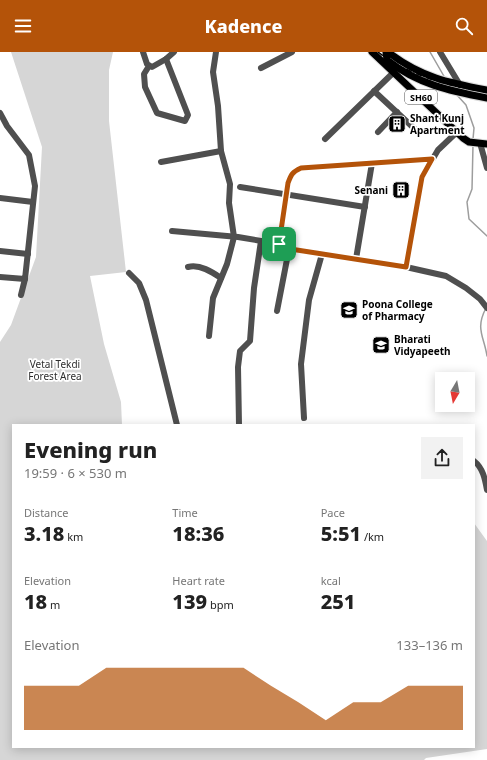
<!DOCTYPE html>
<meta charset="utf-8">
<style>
:root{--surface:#fff;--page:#f2f2f2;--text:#222;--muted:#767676;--accent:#b45309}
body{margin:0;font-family:"Noto Sans",sans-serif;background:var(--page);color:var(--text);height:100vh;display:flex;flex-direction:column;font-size:15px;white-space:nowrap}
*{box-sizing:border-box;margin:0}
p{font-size:13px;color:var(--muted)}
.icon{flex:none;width:22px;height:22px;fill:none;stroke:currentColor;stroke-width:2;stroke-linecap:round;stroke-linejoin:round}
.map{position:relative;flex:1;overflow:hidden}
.side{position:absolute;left:12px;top:372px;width:463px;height:324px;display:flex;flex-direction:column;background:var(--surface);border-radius:0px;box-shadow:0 2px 10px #0003}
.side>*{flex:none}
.needle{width:26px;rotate:190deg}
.buttons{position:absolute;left:435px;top:320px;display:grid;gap:8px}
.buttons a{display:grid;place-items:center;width:40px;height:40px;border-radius:0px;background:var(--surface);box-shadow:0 2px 10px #0003;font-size:20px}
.pin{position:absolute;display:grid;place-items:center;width:34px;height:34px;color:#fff;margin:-17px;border-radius:8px;box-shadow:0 2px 6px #0006}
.round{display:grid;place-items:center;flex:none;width:42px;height:42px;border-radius:0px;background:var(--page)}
.head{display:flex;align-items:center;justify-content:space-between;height:68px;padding:0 12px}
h1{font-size:22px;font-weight:800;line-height:30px}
.stats{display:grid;grid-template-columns:repeat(3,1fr);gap:6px;height:68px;padding:4px 12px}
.stats div{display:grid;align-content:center}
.stats b{font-size:20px;font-weight:800}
.stats small{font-size:11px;font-weight:400}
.stats p{font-size:11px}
.chart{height:112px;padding:8px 12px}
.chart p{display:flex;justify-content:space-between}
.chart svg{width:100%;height:72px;margin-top:4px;fill:var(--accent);opacity:.7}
header{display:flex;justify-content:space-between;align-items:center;height:52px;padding:0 12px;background:var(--accent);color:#fff;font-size:18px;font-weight:800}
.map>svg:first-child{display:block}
.green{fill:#d6d6d6}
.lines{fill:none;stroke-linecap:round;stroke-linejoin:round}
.stream{stroke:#9d9d9d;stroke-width:1.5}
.major-casing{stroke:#dbdbdb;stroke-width:9}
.minor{stroke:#4f4f4f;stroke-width:6}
.major{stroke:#000;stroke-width:7}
.rail{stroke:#000;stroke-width:1.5;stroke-dasharray:6 2 1 2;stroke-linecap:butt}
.route-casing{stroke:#fff;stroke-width:8}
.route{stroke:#b45309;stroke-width:5}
.labels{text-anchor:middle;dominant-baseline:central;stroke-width:3.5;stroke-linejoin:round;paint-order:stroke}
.shield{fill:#fff;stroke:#4c4c4c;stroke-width:1}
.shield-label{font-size:9px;font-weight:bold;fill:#000}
.poi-label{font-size:10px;font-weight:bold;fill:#000;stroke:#fff;text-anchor:start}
.park-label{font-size:10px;fill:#2d2d2d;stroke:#fff}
</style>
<header><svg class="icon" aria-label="menu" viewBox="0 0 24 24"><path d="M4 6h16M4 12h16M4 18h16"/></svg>Kadence<svg class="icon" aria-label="search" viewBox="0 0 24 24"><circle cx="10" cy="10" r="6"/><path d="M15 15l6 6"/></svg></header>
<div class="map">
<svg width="487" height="708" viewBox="0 0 487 708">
<rect width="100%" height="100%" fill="#fff"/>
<!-- green -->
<polygon class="green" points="11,0 113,0 109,18 109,69 126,220 90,224 104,292 121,350 122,373 13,373 13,695 474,695 474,471 487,489 487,697 426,706 424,708 0,708 0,290 11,273 36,205 42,95"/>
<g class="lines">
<!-- stream -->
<g class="stream">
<polyline points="430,0 445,26"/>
<polyline points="456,42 466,53 474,76 473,87"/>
<polyline points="473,93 472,137 467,150 469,167 487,184"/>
<path d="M486,256c-11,21 -2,28 1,48"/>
</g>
<defs>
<g id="major">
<polyline points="372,0 463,86 469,90 487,92"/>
<path d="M386,0l1,8c30,24 63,31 100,38"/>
<path d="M388,0c32,25 61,31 99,38"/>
</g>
</defs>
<!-- major casing -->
<use href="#major" class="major-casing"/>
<!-- minor -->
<g class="minor">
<polyline points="143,0 147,12 152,15 166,7 174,0"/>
<polyline points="440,0 460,33"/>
<polyline points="149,14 144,22 145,35 157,61 185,69 188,63 166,7"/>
<polyline points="261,16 292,0"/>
<polyline points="374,39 418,80"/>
<polyline points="0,61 7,74 29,103 35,134 25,227 0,225"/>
<polyline points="378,80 397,60"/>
<polyline points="325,87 394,20"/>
<polyline points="480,91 487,116"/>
<polyline points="161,110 221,99"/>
<polyline points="240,135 365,155"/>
<polyline points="0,146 33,150"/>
<polyline points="172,179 238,185 279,192 284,196 406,215 446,224 466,236 480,247 487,256"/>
<path d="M279,192l9,-61c3,-8 4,-11 13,-15l131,-9"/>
<polyline points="0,199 28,202"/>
<polyline points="356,207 372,111"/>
<path d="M188,215c12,-3 24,5 33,11"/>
<polyline points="406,215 422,125 438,98 457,80"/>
<polyline points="129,221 139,231 146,248 177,373"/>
<polyline points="21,243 25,227"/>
<polyline points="277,259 289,197"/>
<polyline points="209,284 213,246 227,212 234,185 229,151 230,132 221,99 218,54 213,20 216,0"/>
<polyline points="304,366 301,312 309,248 322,202"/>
<polyline points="239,373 238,315 240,299 250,289 254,236 261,189"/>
<path d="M474,409c9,7 11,18 13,29"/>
</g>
<!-- major -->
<use href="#major" class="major"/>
<!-- rail -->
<path class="rail" d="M378,0c31,24 71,34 109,40"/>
</g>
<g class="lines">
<defs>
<path id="route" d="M432,107l-10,18 -16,90 -122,-19 -5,-4 9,-61c3,-8 4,-11 13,-15z"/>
</defs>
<!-- route casing -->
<use href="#route" class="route-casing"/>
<!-- route -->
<use href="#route" class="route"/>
</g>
<!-- icons -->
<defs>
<symbol id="building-square" viewBox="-11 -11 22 22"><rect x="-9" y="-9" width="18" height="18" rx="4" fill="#000" stroke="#fff"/><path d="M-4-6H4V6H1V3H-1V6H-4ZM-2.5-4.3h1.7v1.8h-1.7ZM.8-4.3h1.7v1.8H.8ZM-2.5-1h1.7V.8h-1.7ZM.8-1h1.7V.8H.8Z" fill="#fff"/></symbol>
<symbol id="university-square" viewBox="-11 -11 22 22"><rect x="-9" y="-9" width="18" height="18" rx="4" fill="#000" stroke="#fff"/><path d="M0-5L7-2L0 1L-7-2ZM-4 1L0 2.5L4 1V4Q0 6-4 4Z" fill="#fff"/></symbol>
</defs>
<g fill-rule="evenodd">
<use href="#building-square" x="387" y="62" width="20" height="20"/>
<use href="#building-square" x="391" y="128" width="20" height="20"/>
<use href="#university-square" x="339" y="248" width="20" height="20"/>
<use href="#university-square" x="371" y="283" width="20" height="20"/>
</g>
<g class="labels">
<!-- shield labels -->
<rect class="shield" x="405" y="38" width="32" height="14" rx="3"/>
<g class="shield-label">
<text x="421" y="45">SH60</text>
</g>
<!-- poi labels -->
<g class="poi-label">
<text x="410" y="66">Shant Kunj<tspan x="410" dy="12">Apartment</tspan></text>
<text x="388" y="138" text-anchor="end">Senani</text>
<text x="362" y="252">Poona College<tspan x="362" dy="12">of Pharmacy</tspan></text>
<text x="394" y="287">Bharati<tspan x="394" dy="12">Vidyapeeth</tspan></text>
</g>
<!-- park labels -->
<g class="park-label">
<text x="55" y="312">Vetal Tekdi<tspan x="55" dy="12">Forest Area</tspan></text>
</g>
</g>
</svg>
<div class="buttons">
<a><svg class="needle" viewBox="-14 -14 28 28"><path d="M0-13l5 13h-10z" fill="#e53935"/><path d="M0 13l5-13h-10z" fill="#767676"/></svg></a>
</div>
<div class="pin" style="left:279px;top:192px;background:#1e9e55"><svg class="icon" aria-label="arrive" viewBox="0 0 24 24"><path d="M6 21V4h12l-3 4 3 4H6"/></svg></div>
<section class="side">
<div class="head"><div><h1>Evening run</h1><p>19:59 · 6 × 530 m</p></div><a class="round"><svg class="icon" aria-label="share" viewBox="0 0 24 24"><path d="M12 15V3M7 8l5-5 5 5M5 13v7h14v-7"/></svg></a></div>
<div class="stats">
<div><p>Distance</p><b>3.18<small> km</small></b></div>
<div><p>Time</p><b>18:36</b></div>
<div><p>Pace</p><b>5:51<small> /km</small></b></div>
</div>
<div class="stats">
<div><p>Elevation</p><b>18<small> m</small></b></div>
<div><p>Heart rate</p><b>139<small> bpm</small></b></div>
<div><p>kcal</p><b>251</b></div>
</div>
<div class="chart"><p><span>Elevation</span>133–136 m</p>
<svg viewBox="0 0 160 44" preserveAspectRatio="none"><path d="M0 44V17L10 17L20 17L30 6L40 6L50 6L60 6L70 6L80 6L90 17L100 27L110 38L120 27L130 27L140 17L150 17L160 17V44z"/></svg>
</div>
</section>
</div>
